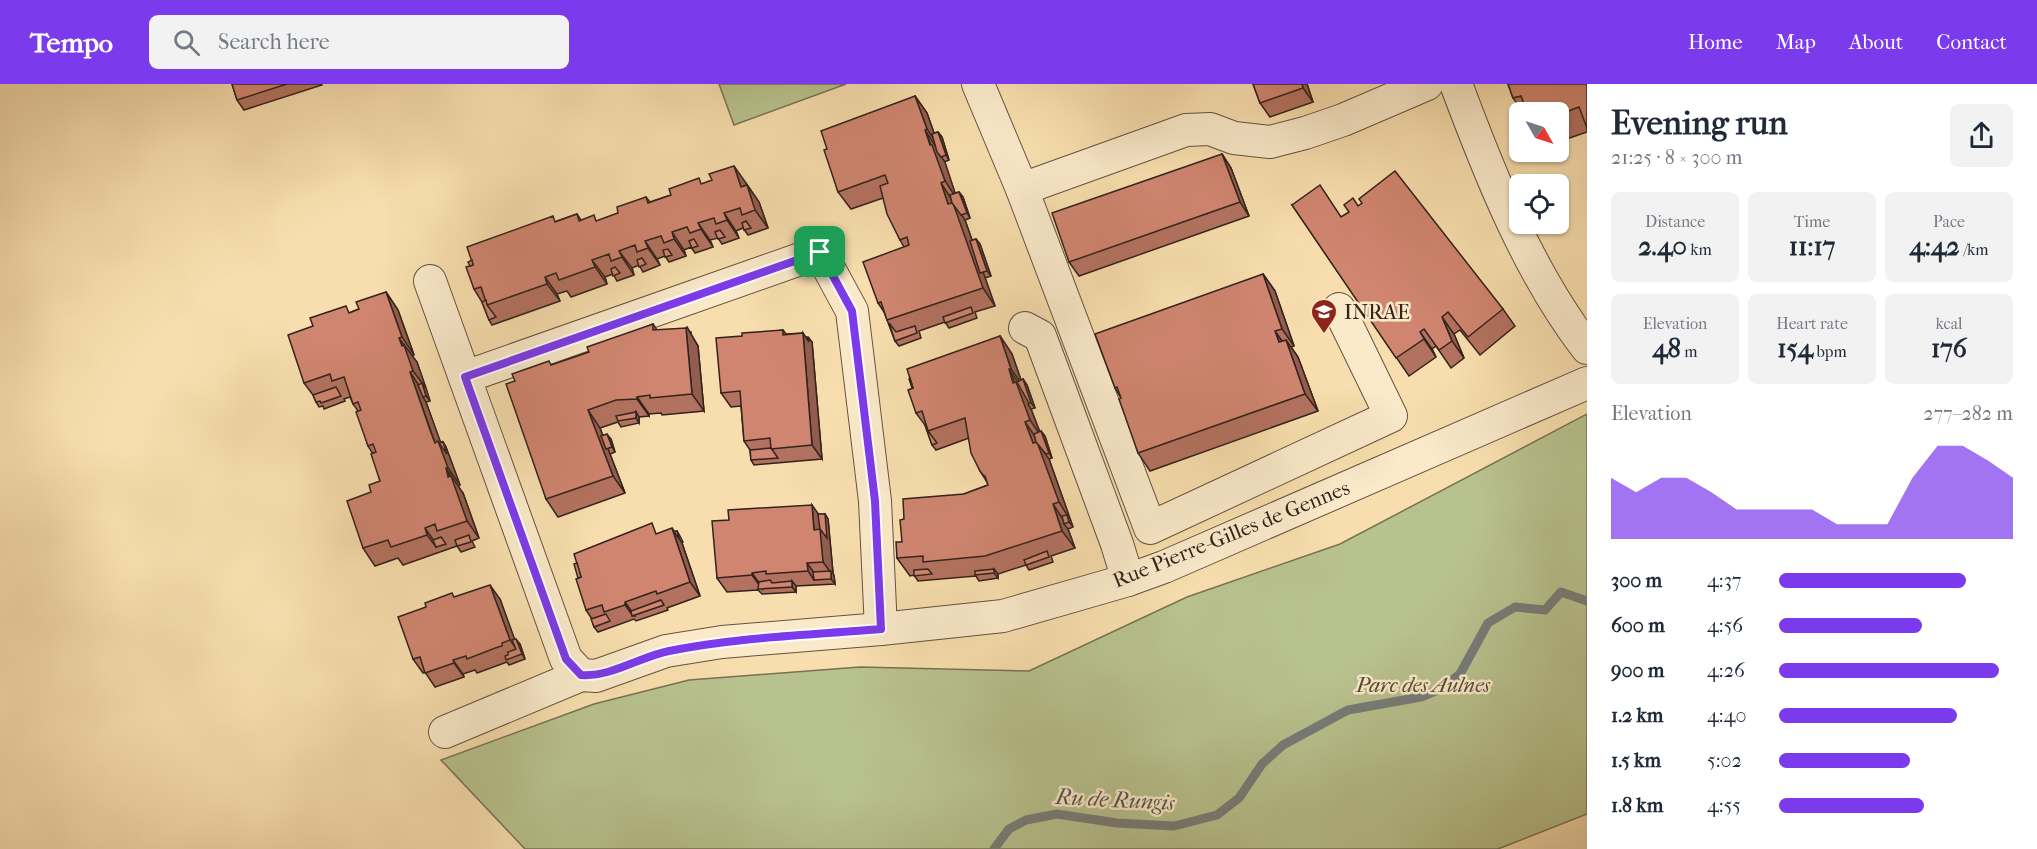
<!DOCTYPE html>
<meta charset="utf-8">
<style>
:root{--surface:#fff;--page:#f2f2f3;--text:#1f2937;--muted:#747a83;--accent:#7c3aed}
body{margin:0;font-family:"IM FELL French Canon",serif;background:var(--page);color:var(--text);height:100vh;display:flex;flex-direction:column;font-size:22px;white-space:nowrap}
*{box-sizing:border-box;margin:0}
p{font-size:20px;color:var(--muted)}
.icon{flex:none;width:33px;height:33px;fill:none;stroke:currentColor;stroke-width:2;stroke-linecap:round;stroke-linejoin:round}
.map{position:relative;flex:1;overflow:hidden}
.details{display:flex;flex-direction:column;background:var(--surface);width:450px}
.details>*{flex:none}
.needle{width:39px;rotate:129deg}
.controls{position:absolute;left:1509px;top:18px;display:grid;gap:12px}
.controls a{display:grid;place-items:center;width:60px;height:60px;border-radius:9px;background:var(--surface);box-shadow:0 2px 4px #0004;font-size:30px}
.pin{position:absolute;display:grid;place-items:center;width:51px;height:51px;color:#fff;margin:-26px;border-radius:12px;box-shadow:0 3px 9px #0006}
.round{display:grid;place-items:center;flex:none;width:63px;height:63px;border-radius:9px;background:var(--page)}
.headline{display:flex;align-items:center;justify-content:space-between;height:102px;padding:0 24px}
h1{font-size:33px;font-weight:700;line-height:45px}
.figures{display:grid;grid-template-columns:repeat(3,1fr);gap:9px;height:102px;padding:6px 24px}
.figures div{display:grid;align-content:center;border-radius:9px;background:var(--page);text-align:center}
.figures b{font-size:26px;font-weight:700}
.figures small{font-size:16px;font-weight:400}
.figures p{font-size:16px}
.chart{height:168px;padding:12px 24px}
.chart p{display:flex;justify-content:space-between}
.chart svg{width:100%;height:108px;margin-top:6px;fill:var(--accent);opacity:.7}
ul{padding:0 24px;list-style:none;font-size:20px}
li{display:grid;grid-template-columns:96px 72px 1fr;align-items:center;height:45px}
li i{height:15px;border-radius:8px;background:var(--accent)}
header{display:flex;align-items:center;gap:36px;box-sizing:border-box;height:84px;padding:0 30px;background:var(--accent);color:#fff}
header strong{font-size:28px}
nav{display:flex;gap:33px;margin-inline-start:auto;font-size:21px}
.search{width:420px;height:54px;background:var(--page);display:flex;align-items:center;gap:15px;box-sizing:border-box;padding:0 21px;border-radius:9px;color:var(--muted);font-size:22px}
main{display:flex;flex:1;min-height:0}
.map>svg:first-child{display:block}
.green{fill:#b8c28e;stroke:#767255;stroke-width:1.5}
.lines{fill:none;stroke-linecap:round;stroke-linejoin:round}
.stream{stroke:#777d79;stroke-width:9}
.minor-casing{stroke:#645240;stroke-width:34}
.minor{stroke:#faeaca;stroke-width:32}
.wall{fill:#b37260;stroke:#33231c;stroke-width:1.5}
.shaded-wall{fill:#925d4e;stroke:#33231c;stroke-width:1.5}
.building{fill:#d08570;stroke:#33231c;stroke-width:1.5}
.route-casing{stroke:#fff;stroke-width:12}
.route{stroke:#7c3aed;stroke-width:8}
.labels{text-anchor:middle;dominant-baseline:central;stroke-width:5;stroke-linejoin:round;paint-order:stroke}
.poi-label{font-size:21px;fill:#33231c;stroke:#faeaca;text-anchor:start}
.street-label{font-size:21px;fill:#33231c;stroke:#faeaca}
.park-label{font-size:21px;font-style:italic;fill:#544b38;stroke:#faeaca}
.water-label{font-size:22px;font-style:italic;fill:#55504a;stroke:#faeaca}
</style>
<header>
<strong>Tempo</strong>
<div class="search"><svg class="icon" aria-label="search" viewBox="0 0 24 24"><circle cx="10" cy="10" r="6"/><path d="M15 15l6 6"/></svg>Search here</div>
<nav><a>Home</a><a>Map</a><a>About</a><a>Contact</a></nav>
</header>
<main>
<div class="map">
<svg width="1587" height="765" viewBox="0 0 1587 765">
<rect width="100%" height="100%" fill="#f8deae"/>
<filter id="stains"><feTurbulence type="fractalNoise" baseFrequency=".00333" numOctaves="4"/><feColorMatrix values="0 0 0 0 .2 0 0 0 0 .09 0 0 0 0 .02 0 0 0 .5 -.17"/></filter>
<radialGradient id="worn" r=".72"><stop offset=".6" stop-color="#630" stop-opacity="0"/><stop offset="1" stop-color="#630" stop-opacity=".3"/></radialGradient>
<!-- green -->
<g class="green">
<polygon points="719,0 846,0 734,41"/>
<polygon points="1587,330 1587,730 1498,765 525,765 441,676 594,620 689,596 860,583 1029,587 1187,513 1340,460"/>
</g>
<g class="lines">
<!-- stream -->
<polyline class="stream" points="994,765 1009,745 1026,736 1057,730 1117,739 1174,742 1217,731 1239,714 1262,680 1283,661 1348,626 1421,613 1440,605 1460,590 1488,539 1515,523 1545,526 1561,508 1587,517"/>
<defs>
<g id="minor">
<polyline points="978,0 1022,105 1150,444 1391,332 1339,225"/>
<path d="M1456,0c34,91 72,187 131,264"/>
<polyline points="1022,105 1186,46 1210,45 1234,54 1270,58 1305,49 1343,36 1427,0"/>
<polyline points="430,197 566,575 581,591"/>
<polyline points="1025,244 1040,252 1117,460 1128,496"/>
<polyline points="465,293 820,168 852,227 875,417 881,545"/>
<polyline points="445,648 581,591 596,592 666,567 722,558 881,545 1003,532 1128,496 1164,483 1587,299"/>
</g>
</defs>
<!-- minor casing -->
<use href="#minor" class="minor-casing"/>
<!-- minor -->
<use href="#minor" class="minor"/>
</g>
<!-- wall -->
<g class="wall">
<polygon points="232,0 322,0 322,1 244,26 237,16"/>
<polygon points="1253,0 1307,0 1313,18 1270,33 1260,19"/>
<polygon points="1508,0 1587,0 1587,48 1558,58 1558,28 1523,28 1513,14"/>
<polygon points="915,12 927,29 934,49 938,48 942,53 949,76 944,78 955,109 959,108 963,113 970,134 965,136 972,156 976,155 980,160 991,192 985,194 995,222 975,228 977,234 949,244 945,238 919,247 921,254 899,262 895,257 884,228 878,219 904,163 900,156 883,114 851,125 838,108 827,65"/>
<polygon points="1222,70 1231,84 1249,132 1079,192 1069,178"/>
<polygon points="746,99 759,118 768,144 748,151 743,144 736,147 739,154 722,160 718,154 710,156 713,163 695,169 691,163 684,166 686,172 669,178 665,172 657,175 660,181 643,188 639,181 632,184 634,191 617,197 613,190 605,193 607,200 571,213 567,207 557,210 560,217 492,241 489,236 482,218 474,205 470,182 557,137 577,130 581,136 598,137 618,129 646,113 650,118 703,100"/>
<polygon points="1292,121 1342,133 1359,122 1503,225 1515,242 1480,271 1460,246 1454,250 1464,274 1451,284 1436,262 1432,265 1436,273 1409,292"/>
<polygon points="1263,190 1275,207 1294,262 1291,263 1298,273 1318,327 1150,387 1138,369 1121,314 1115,304"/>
<polygon points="386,208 398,226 414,271 412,272 417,278 430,317 426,318 440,358 443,358 446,363 460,401 458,403 463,409 479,454 472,457 475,463 461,468 457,462 403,481 398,474 375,482 363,464 371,408 380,397 373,370 368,362 358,327 353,320 350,313 344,315 345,317 324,325 323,322 319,323 316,318 313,311 304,299 351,228 359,225"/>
<polygon points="653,240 657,246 691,248 691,251 698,262 704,327 662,331 661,329 649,330 649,332 639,333 639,339 621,343 618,338 600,344 603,352 611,355 615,368 610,370 625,409 558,433 546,415 515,297 553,281 589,268"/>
<polygon points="783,246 786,250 803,249 805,253 808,253 812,258 822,375 754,381 751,376 750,366 744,357 741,322 731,323 721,309 742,252"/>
<polygon points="1000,252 1012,270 1021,296 1023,295 1027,301 1035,324 1031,325 1040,348 1041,347 1045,352 1052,374 1049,375 1073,443 1068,445 1075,464 1051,472 1053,478 1029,486 1026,481 998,490 998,494 979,497 976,492 918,497 914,491 910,492 897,474 902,458 904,435 964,410 988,401 987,398 980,387 969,354 936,366 932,361 925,341 916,329 912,304"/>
<polygon points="825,430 828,435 833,489 834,492 835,500 796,502 796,508 762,510 758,506 727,508 717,494 729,436"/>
<polygon points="677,447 680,452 683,458 682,459 700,512 667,524 668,526 636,537 634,535 598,548 594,543 592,535 586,526 659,449"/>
<polygon points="455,513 500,515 514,555 520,560 525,575 509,581 507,578 477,589 475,586 463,590 464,593 435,603 425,588 423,589 413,575"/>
</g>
<!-- shaded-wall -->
<g class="shaded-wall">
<polygon points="1302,0 1307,0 1313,18 1303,4"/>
<polygon points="915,12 927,29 939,63 927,45"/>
<polygon points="925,46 937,64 940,71 945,78 957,115 945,97"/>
<polygon points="938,48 942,53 949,76 946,71"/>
<polygon points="1222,70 1231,84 1249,132 1240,118"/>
<polygon points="734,82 746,99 752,116 747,101 759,118 768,144 755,126 741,103"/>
<polygon points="941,99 965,136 995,222 983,204 948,120"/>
<polygon points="959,108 963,113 970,134 967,129"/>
<polygon points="724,129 736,147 739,154 727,136"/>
<polygon points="698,139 710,156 713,163 701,145"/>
<polygon points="672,148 684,166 686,172 674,155"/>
<polygon points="976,155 980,160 991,192 987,187"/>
<polygon points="645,157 657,175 660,181 648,164"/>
<polygon points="619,167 632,184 634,191 622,173"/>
<polygon points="592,176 605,193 607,200 595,183"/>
<polygon points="1263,190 1275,207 1294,262 1282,245"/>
<polygon points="545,193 557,210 560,217 547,200"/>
<polygon points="386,208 398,226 414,271 402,253"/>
<polygon points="1442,233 1454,250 1464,274 1452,257"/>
<polygon points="687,243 698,262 704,327 692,310 686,244"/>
<polygon points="1275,247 1287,264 1279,258"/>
<polygon points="1420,248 1432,265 1436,273 1424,255"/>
<polygon points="803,249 809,258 808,253 812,258 822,375 812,361"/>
<polygon points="1000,252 1012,270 1023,302 1011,285"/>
<polygon points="399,254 417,278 426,304 413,287"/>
<polygon points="1286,256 1298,273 1318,327 1305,310"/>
<polygon points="1009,285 1021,303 1028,316 1029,319 1028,320 1031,325 1042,354 1030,336"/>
<polygon points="410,288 422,306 423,313 426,318 442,362 443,358 446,363 460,401 448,384 435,359"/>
<polygon points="1023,295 1027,301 1035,324 1031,319"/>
<polygon points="422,299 426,304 430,317 426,312"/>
<polygon points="637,313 649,330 649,332 637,315"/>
<polygon points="588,326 600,344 625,409 613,392"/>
<polygon points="636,328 639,333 639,339 636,334"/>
<polygon points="1025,338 1037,355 1039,361 1049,375 1073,443 1069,438 1067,431 1059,418 1033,359"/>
<polygon points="1041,347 1045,352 1052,374 1049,369"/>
<polygon points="607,350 611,355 615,368 612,363"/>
<polygon points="446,384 463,409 479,454 467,437"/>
<polygon points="1053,420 1065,438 1064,440 1068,445 1075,464 1062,447"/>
<polygon points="812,421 822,435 825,430 828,435 833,489 834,492 835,500 831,495 831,489 823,478 814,446"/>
<polygon points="425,444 437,461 436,463 427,451"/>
<polygon points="672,444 682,459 700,512 690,498"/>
<polygon points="807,479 817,493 814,496 808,487"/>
<polygon points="994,485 998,490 998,494 994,489"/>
<polygon points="752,489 762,503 762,505 752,491"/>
<polygon points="792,497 796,502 796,508 792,503"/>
<polygon points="490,501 500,515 520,570 510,556"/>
<polygon points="625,518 635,532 633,532 625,521"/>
<polygon points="516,555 520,560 525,575 522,570"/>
<polygon points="453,576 463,590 464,593 454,579"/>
</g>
<!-- building -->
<g class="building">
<polygon points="232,0 287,0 237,16"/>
<polygon points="1253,0 1302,0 1303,4 1260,19"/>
<polygon points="1508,0 1587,0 1587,44 1579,23 1558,31 1558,28 1548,28 1547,25 1537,28 1527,28 1521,12 1513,14"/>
<polygon points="915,12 927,45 925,46 930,61 932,61 945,97 941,99 948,120 953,119 983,204 887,236 881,218 878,219 863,178 909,161 907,153 900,156 887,130 880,102 888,99 885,91 838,108 824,66 827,65 821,47"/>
<polygon points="1558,45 1562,50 1558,52"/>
<polygon points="938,48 946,71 941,73 937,68 932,50"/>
<polygon points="1222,70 1240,118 1069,178 1052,129"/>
<polygon points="734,82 741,103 747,101 755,126 742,131 740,124 724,129 727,136 716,140 714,134 698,139 701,145 690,149 687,143 672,148 674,155 664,159 661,152 645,157 648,164 637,168 635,161 619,167 622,173 611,177 609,170 592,176 595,183 559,196 556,189 545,193 547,200 487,221 481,203 474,205 466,183 473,181 467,163 553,132 555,138 577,130 579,137 594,131 596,137 618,129 617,123 646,113 648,119 671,111 669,105 699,94 701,100 712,96 709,90"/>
<polygon points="1395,87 1503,225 1468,253 1448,228 1442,233 1452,257 1439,266 1424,245 1420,248 1424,255 1396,274 1292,121 1320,101 1341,133 1349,128 1344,121 1353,114 1358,122 1362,119 1359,115"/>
<polygon points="959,108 967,129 961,131 952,119 950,111"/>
<polygon points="746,137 751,144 744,146 742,139"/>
<polygon points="720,146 725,153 718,155 715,148"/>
<polygon points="694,155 698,162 692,164 689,157"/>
<polygon points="976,155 987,187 980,189 970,157"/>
<polygon points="668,165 672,171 665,173 663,166"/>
<polygon points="642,174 646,180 639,183 637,176"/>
<polygon points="472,176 473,181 470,182 468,178"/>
<polygon points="615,183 620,189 613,192 611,185"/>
<polygon points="1263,190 1282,245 1275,247 1279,258 1286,256 1305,310 1138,369 1119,315 1121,314 1117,303 1115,304 1095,250"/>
<polygon points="386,208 402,253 399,254 402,262 404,261 413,287 410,288 430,346 435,359 438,357 448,384 446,384 448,393 451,392 467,437 437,447 435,440 425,444 427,451 391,463 388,456 363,464 347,417 371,408 369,401 380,397 371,370 376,368 373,360 368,362 356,328 361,326 358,318 353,320 344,293 332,297 330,290 304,299 288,251 313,242 310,234 346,222 349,229 359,225 356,218"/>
<polygon points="486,216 487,221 496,233 489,236 482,218"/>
<polygon points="971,223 973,229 945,239 943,233"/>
<polygon points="889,239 896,248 915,242 917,249 895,257"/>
<polygon points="653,240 653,246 686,244 692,310 650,314 650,311 637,313 637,315 616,316 588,326 613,392 546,415 506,300 515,297 512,290 549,277 551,281 589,268 587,263"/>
<polygon points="783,246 783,251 803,249 812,361 771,365 770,354 744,357 740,307 721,309 716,254 742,252 742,249"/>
<polygon points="1000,252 1011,285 1009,285 1013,299 1016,298 1030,336 1025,338 1033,359 1037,358 1059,418 1053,420 1062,447 985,472 923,478 923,472 897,474 896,458 902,458 900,436 904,435 903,415 964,410 988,401 985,392 984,392 980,387 971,369 965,334 928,347 922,327 916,329 908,306 913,304 907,285"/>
<polygon points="910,294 913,304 912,304 909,295"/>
<polygon points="1023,295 1031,319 1029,319 1017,298"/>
<polygon points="422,299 426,312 423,313 418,301"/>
<polygon points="336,303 341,312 321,319 320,317 316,318 313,311"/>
<polygon points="636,328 636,334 618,337 616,332"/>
<polygon points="925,341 926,341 928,347 937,359 932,361"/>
<polygon points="1041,347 1049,369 1046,370 1036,358 1034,350"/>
<polygon points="607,350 612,363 606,365 601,352"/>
<polygon points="443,358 447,370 439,359"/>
<polygon points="771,364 778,374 751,376 750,366"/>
<polygon points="812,421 814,446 820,445 823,478 807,479 808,487 766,490 766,487 752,489 752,491 717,494 712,437 729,436 728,426"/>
<polygon points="818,430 825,430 827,454 820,445"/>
<polygon points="1067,431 1069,438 1064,440 1062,432"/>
<polygon points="652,439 656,450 672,444 690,498 657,510 656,507 625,518 625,521 604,528 602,521 586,526 576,495 581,493 574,470"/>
<polygon points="677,447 679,453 678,453 674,448"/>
<polygon points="469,451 471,458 457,462 455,456"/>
<polygon points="441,453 446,460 436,463 433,456"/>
<polygon points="1047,467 1049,473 1026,481 1024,476"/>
<polygon points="577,479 581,493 578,494 574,480"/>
<polygon points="928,485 932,490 914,492 914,486"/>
<polygon points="994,485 994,489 975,491 975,487"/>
<polygon points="831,487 831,495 814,496 813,488"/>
<polygon points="770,496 772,499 792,497 792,503 758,505 759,498"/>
<polygon points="490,501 510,556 502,559 502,562 498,563 467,575 466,572 453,576 454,579 425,589 420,573 413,575 398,533 426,523 425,519 452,509 454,513"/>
<polygon points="661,516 664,521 632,532 631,527"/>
<polygon points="606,530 610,537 594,543 591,535"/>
<polygon points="516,555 522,570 506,576 505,572 508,571 508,568 516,565 512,556"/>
</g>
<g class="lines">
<defs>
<path id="route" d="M820,168l32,59 23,190 6,128c-71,6 -142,8 -212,22 -30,6 -57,26 -88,24l-15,-16 -101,-282z"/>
</defs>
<!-- route casing -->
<use href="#route" class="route-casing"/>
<!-- route -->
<use href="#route" class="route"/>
</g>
<!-- icons -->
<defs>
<symbol id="university-pin" viewBox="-11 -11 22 30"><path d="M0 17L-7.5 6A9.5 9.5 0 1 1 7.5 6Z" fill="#8f2418" stroke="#faeaca"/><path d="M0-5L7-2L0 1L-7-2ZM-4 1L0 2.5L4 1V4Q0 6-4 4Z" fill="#fff"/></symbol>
</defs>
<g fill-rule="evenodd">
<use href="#university-pin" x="1309" y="213" width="30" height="40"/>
</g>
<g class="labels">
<!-- poi labels -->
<g class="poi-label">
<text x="1344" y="228">INRAE</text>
</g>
<!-- street labels -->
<g class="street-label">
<text transform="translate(1231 450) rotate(-22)">Rue Pierre-Gilles de Gennes</text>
</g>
<!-- park labels -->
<g class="park-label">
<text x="1423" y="601">Parc des Aulnes</text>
</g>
<!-- water labels -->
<g class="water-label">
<text transform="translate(1115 716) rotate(3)">Ru de Rungis</text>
</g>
</g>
<rect width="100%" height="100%" filter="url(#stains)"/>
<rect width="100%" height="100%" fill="url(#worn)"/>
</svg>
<div class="controls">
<a><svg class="needle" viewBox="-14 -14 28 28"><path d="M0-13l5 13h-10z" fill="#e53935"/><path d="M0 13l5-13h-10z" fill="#747a83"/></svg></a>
<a><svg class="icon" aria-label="locate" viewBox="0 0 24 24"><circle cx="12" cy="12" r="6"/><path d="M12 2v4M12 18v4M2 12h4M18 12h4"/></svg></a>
</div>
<div class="pin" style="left:820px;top:168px;background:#1e9e55"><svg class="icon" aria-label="arrive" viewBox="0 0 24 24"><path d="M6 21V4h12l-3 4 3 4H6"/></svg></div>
</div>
<section class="details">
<div class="headline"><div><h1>Evening run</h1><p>21:25 · 8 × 300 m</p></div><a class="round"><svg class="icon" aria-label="share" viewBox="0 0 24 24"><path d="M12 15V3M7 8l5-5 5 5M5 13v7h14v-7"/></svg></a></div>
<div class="figures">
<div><p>Distance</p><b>2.40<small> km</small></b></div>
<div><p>Time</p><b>11:17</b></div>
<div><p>Pace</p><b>4:42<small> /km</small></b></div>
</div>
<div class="figures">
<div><p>Elevation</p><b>48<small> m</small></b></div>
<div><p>Heart rate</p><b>154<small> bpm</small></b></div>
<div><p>kcal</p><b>176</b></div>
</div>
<div class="chart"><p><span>Elevation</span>277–282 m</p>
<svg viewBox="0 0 160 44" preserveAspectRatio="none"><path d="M0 44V19L10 25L20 19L30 19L40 25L50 32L60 32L70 32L80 32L90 38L100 38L110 38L120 19L130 6L140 6L150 12L160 19V44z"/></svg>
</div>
<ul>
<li><b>300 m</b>4:37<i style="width:80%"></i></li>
<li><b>600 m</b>4:56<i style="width:61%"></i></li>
<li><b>900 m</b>4:26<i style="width:94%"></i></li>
<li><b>1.2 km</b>4:40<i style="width:76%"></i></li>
<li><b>1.5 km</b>5:02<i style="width:56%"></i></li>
<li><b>1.8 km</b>4:55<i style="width:62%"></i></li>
</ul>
</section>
</main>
